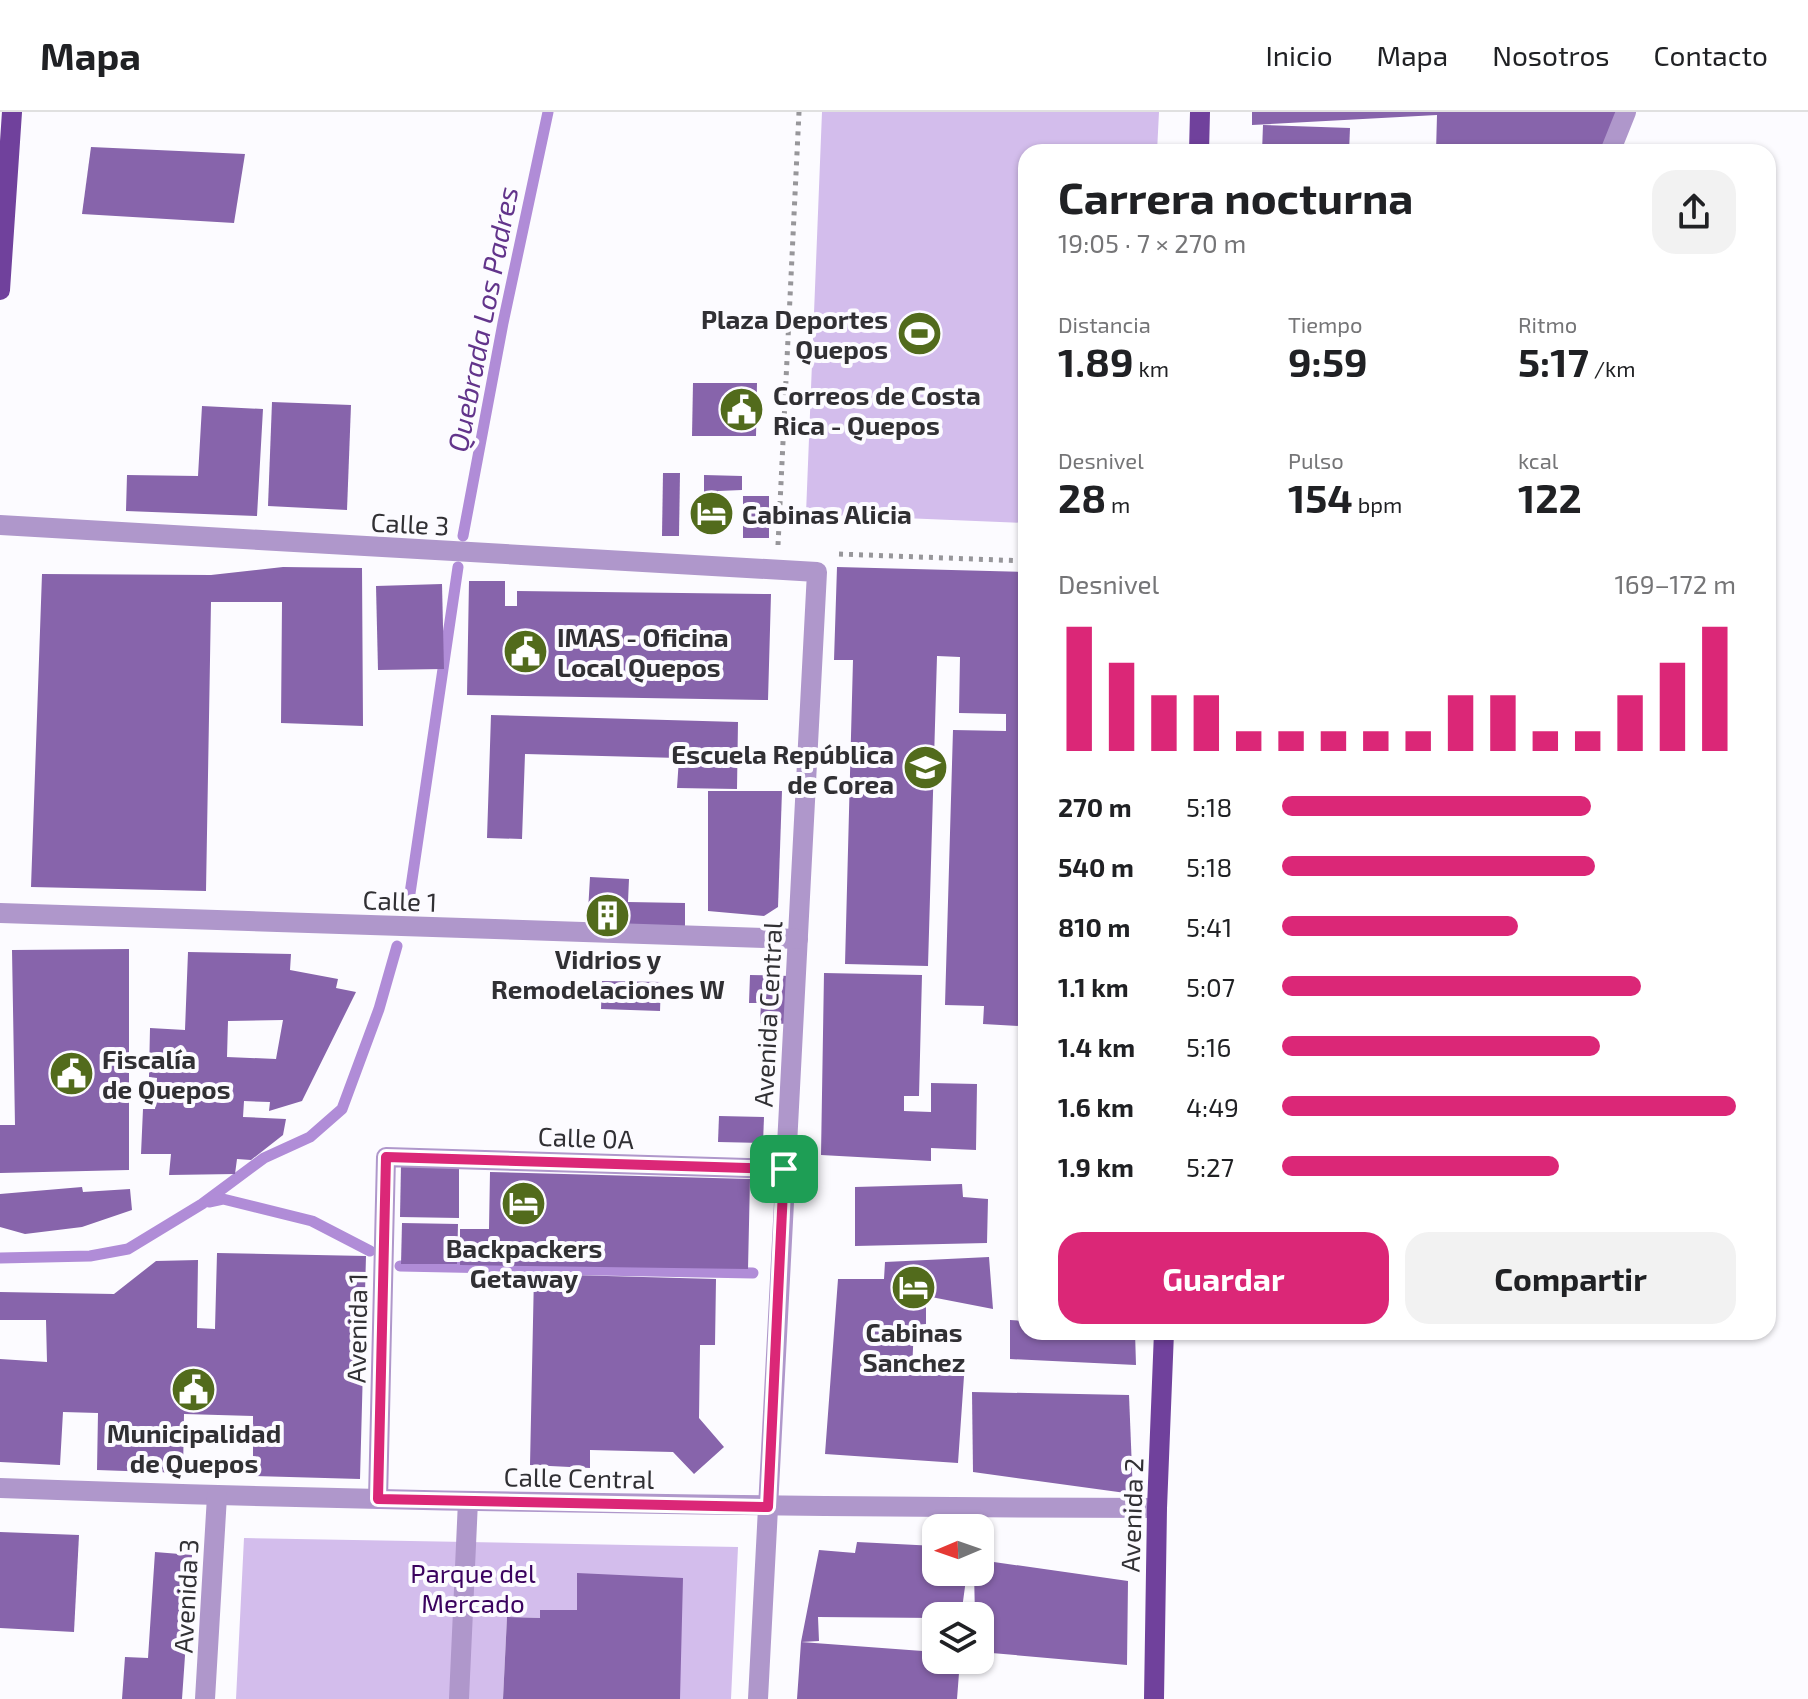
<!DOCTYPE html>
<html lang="es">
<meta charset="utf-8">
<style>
:root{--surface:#fff;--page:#f2f2f2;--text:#202124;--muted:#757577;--line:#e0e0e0;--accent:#db2777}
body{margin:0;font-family:"Exo 2",sans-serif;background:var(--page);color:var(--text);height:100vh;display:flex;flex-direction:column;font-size:30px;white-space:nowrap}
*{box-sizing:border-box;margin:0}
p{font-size:26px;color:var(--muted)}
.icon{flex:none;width:44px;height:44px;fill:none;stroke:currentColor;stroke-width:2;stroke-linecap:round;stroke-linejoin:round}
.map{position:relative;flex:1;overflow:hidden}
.panel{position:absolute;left:1018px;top:32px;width:758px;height:1196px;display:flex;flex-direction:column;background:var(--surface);border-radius:24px;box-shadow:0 2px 6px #0004}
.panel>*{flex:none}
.needle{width:52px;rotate:268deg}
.tools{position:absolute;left:922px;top:1402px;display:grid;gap:16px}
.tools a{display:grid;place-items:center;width:72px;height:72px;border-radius:16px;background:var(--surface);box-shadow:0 2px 6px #0004;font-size:40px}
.pin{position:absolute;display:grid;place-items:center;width:68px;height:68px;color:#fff;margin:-34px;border-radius:16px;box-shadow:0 4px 12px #0006}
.round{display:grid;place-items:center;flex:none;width:84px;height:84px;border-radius:24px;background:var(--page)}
.head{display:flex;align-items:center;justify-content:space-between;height:136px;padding:0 40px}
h1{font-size:44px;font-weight:700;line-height:60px}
.metrics{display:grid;grid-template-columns:repeat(3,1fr);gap:12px;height:136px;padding:8px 40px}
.metrics div{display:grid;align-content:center}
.metrics b{font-size:40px;font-weight:700}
.metrics small{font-size:22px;font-weight:400}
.metrics p{font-size:22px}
.chart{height:224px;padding:16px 40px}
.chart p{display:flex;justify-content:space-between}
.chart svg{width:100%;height:144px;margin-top:8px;stroke:var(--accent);stroke-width:6}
.primary-button{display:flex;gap:16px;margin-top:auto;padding:16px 40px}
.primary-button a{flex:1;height:92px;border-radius:24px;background:var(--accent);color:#fff;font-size:32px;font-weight:700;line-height:92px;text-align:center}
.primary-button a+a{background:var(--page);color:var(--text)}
ul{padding:0 40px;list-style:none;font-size:26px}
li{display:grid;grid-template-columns:128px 96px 1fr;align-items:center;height:60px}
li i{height:20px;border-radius:10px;background:var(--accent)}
header{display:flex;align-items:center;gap:48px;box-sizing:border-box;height:112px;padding:0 40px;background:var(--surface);border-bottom:2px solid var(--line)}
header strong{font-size:38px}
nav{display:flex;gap:44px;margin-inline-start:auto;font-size:28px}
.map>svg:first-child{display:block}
.green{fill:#d3bdec}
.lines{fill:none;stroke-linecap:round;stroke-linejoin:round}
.stream{stroke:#b08cd7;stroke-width:11}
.building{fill:#8764ab;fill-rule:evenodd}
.path{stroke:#97969a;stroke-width:5;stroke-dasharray:4 6;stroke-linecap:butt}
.minor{stroke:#af97cb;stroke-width:20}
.major{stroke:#70419c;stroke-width:20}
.route-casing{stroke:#fff;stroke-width:16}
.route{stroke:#db2777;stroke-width:10}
.labels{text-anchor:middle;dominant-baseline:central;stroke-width:8;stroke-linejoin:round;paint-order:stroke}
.poi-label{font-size:26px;font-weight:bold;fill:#313034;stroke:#fcfbff;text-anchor:start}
.street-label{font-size:26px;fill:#313034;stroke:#fcfbff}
.park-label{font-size:26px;fill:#3b035f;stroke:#fcfbff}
.water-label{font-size:28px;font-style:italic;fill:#62348b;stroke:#fcfbff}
</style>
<header>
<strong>Mapa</strong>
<nav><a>Inicio</a><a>Mapa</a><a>Nosotros</a><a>Contacto</a></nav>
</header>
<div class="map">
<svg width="1808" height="1587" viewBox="0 0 1808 1587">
<rect width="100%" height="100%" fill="#fcfbff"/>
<!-- green -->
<g class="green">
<polygon points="822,0 1159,0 1157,40 1026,40 1026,411 806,402"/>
<polygon points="244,1426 738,1435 731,1587 680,1587 577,1462 577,1498 540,1498 540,1506 507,1505 503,1587 236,1587"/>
</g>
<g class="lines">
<!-- stream -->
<g class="stream">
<polyline points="463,424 503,211 548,0"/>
<polyline points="408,795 458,455"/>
<polyline points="209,1090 223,1087 312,1109 370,1139"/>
<polyline points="0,1146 90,1144 128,1137 202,1092 264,1046 310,1025 342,997 379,897 397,834"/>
<polyline points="400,1154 753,1161"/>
</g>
</g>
<!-- building -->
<g class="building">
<polygon points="1252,0 1618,0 1603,40 1436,40 1437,3 1252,13"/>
<polygon points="1263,13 1350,16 1349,40 1262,40"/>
<polygon points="91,35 245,42 234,111 82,102"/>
<polygon points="693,271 757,271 756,324 692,324"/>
<polygon points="272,290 351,293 347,398 268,394"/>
<polygon points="202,294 263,297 257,404 126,399 127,363 198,364"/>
<polygon points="663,361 680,361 679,424 662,424"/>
<polygon points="704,363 742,364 742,378 718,379 718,423 704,423"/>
<rect x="743" y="384" width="26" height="42"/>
<polygon points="283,455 362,456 363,614 281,611 282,490 211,490 206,779 31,775 42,462 211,463"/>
<polygon points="837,455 1026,460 1026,674 1019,914 983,912 984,894 945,893 953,618 1006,619 1006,602 959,601 960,545 937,544 928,854 845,852 853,548 834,548"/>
<polygon points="469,469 505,469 505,494 517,494 517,479 771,482 768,588 467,583"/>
<polygon points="442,472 444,557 378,558 376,474"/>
<polygon points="491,603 738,610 737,677 677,676 679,646 525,642 522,727 487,726"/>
<polygon points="708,679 782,679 778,795 764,804 708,799"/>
<polygon points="590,765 629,767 628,790 685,791 685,821 587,817"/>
<polygon points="129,837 129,1058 0,1061 0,1013 15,1013 12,838"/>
<path d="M188,840l103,2 -1,16 48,9 -2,9 20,4 -54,109 -33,10 1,-9 -26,-1 -1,16 43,2 -3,16 -32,25 -14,-1 -2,15 -66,1 2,-21h-30l2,-45h12l2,-31 -8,-1 1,-49 35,2zM283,908l-7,39 -49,-2 1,-36z"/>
<polygon points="824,861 922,863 919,984 904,984 904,999 931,1000 931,971 977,972 976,1038 931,1036 931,1049 821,1043"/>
<polygon points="750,863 791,864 790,912 760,911 761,891 749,891"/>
<polygon points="602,869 661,870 660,899 601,897"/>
<polygon points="719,1004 764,1005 763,1031 718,1030"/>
<polygon points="401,1053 459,1053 459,1106 400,1105"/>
<polygon points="490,1060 750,1067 748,1157 460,1153 460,1117 489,1117"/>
<polygon points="962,1072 963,1085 988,1087 987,1131 855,1134 855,1075"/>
<polygon points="82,1075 83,1080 130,1077 132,1098 82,1115 25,1122 0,1115 0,1082"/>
<polygon points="402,1111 458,1112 457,1152 401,1152"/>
<polygon points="217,1141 366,1144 360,1367 253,1364 253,1304 184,1302 183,1361 97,1358 98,1301 63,1300 60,1353 0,1350 0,1247 47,1250 46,1208 0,1208 0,1180 114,1182 156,1149 198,1148 197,1216 215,1217"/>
<polygon points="989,1145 993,1197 926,1184 926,1212 914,1213 912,1260 964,1264 958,1351 825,1342 838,1167 884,1167 885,1150"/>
<polygon points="534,1162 716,1167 715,1233 700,1233 699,1306 724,1335 694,1362 673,1340 590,1338 590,1356 530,1353"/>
<polygon points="1010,1208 1026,1209 1026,1220 1135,1220 1136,1253 1010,1247"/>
<polygon points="972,1280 1129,1283 1133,1382 973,1360"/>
<polygon points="0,1420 79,1423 74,1520 0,1516"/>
<polygon points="857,1430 936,1434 936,1460 967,1460 961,1504 936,1504 936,1506 818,1505 819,1529 801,1530 936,1540 936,1548 960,1548 957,1587 797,1587 801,1530 819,1438 855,1441"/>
<polygon points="155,1440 192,1443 182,1587 122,1587 125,1545 148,1546"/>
<polygon points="980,1448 1128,1469 1127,1553 980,1540 980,1504 975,1504 974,1460 980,1460"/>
<polygon points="577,1461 683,1466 680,1587 503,1587 507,1505 540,1506 540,1498 577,1498"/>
</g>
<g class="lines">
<!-- path -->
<g class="path">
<polyline points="778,433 799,0"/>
<polyline points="839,442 1026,449"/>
</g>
<!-- minor -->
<g class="minor">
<polyline points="1610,40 1626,0"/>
<polyline points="0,413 817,460 758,1587"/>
<polyline points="0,801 798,827"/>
<path d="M0,1376c385,14 771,19 1157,20"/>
<polyline points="378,1387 386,1045 784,1057"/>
<polyline points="205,1587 217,1384"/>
<polyline points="459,1587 468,1389"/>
</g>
<!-- major -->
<g class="major">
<polyline points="1199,40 1200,0"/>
<polyline points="0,178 12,0"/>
<polyline points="1154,1587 1157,1396 1164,1220"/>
</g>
</g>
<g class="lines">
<defs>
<polygon id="route" points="386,1045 784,1057 768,1395 378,1387"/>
</defs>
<!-- route casing -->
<use href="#route" class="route-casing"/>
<!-- route -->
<use href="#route" class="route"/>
</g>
<!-- icons -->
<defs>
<symbol id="stadium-disc" viewBox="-11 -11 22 22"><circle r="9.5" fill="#526b1c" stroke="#fcfbff"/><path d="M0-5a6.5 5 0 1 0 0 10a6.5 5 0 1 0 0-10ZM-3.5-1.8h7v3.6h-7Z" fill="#fff"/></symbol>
<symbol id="civic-disc" viewBox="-11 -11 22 22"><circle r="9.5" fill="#526b1c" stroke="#fcfbff"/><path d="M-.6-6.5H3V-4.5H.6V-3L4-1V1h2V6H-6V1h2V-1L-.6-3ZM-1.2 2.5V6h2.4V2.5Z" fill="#fff"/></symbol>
<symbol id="hotel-disc" viewBox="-11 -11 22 22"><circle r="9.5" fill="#526b1c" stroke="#fcfbff"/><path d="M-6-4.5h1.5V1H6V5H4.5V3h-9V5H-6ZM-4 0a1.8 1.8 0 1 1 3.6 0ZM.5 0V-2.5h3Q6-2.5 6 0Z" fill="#fff"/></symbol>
<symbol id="school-disc" viewBox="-11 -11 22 22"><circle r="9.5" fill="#526b1c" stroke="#fcfbff"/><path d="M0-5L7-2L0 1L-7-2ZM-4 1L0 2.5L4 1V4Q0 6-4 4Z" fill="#fff"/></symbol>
<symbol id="building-disc" viewBox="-11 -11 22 22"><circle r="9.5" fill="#526b1c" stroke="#fcfbff"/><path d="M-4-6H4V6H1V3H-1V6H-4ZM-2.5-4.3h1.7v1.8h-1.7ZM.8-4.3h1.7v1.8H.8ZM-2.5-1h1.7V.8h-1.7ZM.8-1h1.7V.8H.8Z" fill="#fff"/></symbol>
</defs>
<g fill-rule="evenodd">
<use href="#stadium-disc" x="894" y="196" width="51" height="51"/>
<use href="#civic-disc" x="716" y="272" width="51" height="51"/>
<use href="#hotel-disc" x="686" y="376" width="51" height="51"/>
<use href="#civic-disc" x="500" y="514" width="51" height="51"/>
<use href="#school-disc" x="900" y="630" width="51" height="51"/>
<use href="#building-disc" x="582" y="778" width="51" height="51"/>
<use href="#civic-disc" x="46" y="936" width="51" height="51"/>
<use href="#hotel-disc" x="498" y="1066" width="51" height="51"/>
<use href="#hotel-disc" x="888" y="1150" width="51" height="51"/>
<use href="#civic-disc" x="168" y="1252" width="51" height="51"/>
</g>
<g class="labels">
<!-- poi labels -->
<g class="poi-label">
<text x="888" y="206" text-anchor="end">Plaza Deportes<tspan x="888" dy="30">Quepos</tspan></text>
<text x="773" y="282">Correos de Costa<tspan x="773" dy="30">Rica - Quepos</tspan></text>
<text x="742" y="401">Cabinas Alicia</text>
<text x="557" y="524">IMAS - Oficina<tspan x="557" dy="30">Local Quepos</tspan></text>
<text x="894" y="641" text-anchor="end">Escuela República<tspan x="894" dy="30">de Corea</tspan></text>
<text x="608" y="846" text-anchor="middle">Vidrios y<tspan x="608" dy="30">Remodelaciones W</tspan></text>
<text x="102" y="946">Fiscalía<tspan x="102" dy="30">de Quepos</tspan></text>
<text x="524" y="1135" text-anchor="middle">Backpackers<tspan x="524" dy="30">Getaway</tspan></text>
<text x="914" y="1219" text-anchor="middle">Cabinas<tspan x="914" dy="30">Sanchez</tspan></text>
<text x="194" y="1320" text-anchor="middle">Municipalidad<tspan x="194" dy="30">de Quepos</tspan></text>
</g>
<!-- street labels -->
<g class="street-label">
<text transform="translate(410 411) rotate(3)">Calle 3</text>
<text transform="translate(400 788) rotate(2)">Calle 1</text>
<text transform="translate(767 902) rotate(-87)">Avenida Central</text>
<text transform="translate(586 1025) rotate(2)">Calle 0A</text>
<text transform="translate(356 1216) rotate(-89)">Avenida 1</text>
<text transform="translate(579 1365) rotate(1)">Calle Central</text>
<text transform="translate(1131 1403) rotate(-88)">Avenida 2</text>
<text transform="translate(185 1484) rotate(-87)">Avenida 3</text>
</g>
<!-- park labels -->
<g class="park-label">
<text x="473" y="1460">Parque del<tspan x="473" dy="30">Mercado</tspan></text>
</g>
<!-- water labels -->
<g class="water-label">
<text transform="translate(482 207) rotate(-79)">Quebrada Los Padres</text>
</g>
</g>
</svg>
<div class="tools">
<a><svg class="needle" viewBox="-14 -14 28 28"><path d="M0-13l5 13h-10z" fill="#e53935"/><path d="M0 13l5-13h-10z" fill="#757577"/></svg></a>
<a><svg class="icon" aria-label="layers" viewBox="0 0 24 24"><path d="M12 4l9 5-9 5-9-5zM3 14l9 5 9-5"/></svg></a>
</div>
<div class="pin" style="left:784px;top:1057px;background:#1e9e55"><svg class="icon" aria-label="arrive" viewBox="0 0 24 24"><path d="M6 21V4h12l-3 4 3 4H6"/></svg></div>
<section class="panel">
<div class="head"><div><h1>Carrera nocturna</h1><p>19:05 · 7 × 270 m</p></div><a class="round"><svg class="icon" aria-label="share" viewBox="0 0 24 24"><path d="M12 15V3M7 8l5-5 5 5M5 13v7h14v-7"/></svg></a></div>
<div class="metrics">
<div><p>Distancia</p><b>1.89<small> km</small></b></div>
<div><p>Tiempo</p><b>9:59</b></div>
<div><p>Ritmo</p><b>5:17<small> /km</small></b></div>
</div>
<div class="metrics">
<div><p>Desnivel</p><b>28<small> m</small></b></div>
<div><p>Pulso</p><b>154<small> bpm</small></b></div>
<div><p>kcal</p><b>122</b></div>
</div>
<div class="chart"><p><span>Desnivel</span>169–172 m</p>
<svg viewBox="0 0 160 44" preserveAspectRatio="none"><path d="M5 44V6M15 44V17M25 44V27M35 44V27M45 44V38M55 44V38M65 44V38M75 44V38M85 44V38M95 44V27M105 44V27M115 44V38M125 44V38M135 44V27M145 44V17M155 44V6"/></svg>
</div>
<ul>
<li><b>270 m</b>5:18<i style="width:68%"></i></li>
<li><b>540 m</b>5:18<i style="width:69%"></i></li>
<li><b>810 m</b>5:41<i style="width:52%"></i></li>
<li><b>1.1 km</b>5:07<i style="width:79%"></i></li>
<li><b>1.4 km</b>5:16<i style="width:70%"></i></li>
<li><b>1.6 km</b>4:49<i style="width:100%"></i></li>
<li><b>1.9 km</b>5:27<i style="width:61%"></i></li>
</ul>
<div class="primary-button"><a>Guardar</a><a>Compartir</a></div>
</section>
</div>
